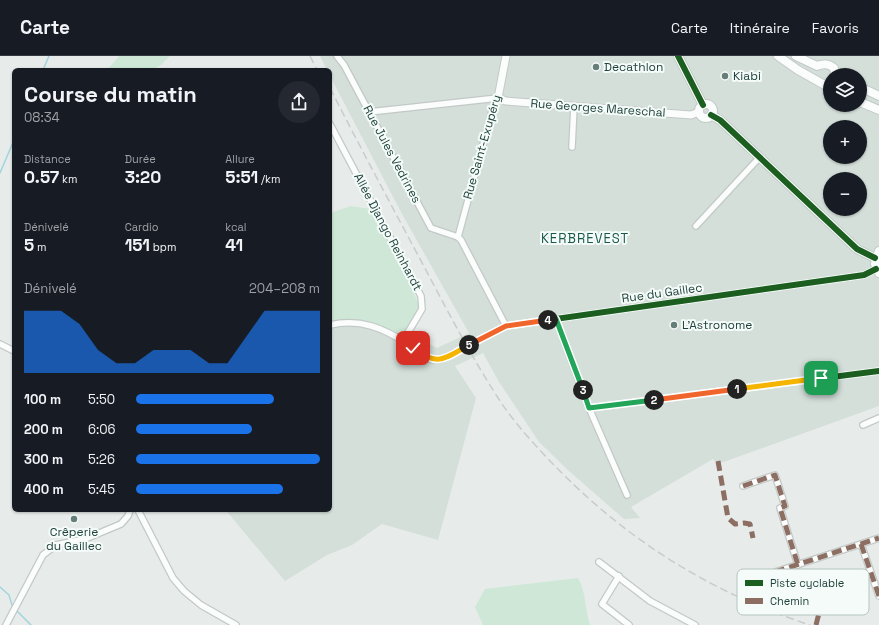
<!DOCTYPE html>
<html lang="fr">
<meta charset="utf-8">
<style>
:root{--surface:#171b24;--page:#242831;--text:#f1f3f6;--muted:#9ea1a6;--line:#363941;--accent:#1a73e8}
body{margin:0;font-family:"Space Grotesk",sans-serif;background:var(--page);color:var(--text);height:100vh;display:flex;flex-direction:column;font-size:15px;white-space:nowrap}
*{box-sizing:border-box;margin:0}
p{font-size:13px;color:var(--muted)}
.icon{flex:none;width:22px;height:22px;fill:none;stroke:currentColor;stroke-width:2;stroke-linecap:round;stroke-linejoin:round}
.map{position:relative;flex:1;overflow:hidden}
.panel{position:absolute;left:12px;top:12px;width:320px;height:444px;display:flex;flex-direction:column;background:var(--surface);border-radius:6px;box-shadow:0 1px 3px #0004}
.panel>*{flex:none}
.controls{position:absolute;left:823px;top:12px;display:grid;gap:8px}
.controls a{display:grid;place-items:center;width:44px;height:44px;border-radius:50%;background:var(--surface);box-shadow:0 1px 3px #0004;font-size:20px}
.pin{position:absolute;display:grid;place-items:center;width:34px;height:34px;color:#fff;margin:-17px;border-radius:8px;box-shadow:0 2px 6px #0006}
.km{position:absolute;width:20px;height:20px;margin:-10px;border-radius:50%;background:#222;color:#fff;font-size:11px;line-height:20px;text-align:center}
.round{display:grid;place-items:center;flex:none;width:42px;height:42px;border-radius:21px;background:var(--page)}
.summary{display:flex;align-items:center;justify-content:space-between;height:68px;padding:0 12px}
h1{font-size:22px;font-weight:600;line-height:30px}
.figures{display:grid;grid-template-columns:repeat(3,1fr);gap:6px;height:68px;padding:4px 12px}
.figures div{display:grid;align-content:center}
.figures b{font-size:17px;font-weight:600}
.figures small{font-size:11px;font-weight:400}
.figures p{font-size:11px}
.chart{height:112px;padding:8px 12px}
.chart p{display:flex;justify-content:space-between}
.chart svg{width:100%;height:72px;margin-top:4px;fill:var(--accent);opacity:.7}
ul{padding:0 12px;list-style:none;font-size:13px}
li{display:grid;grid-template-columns:64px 48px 1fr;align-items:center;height:30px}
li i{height:10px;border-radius:5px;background:var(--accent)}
header{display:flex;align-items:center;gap:24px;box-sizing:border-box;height:56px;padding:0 20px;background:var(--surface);border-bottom:1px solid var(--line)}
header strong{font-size:19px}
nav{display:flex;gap:22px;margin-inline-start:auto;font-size:14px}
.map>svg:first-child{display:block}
.built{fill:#d4dfda;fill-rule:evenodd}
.green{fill:#cee7d7}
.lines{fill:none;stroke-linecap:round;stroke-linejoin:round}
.stream{stroke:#a2d4df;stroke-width:1.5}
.minor-casing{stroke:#c3c9c7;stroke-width:8}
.tertiary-casing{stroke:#c3c9c7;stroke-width:9}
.secondary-casing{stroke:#c2cac7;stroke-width:10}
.minor{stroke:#fbfcfc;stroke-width:5.5}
.tertiary{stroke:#fbfcfc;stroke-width:7}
.secondary{stroke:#fbfcfc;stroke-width:8}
.rail{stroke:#c8cdcb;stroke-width:1.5;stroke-dasharray:8 4;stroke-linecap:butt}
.minor-bridge-casing{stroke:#c3c9c7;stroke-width:8;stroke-linecap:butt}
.minor-bridge{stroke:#fbfcfc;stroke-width:5.5}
.quiet{stroke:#8d6e63;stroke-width:5;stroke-dasharray:10 5;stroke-linecap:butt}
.cycleway-casing{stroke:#f5fbf8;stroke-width:8}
.cycleway{stroke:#1b5e20;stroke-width:6}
.split-1-casing{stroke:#fff;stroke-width:8}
.split-2-casing{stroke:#fff;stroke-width:8}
.split-3-casing{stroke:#fff;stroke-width:8}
.split-4-casing{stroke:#fff;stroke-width:8}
.split-5-casing{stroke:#fff;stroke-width:8}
.split-6-casing{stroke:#fff;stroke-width:8}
.split-1{stroke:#f5b400;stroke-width:5}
.split-2{stroke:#f0652b;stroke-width:5}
.split-3{stroke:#22a559;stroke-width:5}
.split-4{stroke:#22a559;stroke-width:5}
.split-5{stroke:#f0652b;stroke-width:5}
.split-6{stroke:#f5b400;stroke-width:5}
.poi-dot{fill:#667e79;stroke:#f5fbf8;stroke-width:1.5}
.labels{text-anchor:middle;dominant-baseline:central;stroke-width:4;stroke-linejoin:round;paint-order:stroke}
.poi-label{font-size:12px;fill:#20433c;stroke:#f5fbf8;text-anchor:start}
.street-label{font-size:12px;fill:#20433c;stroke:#f5fbf8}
.neighbourhood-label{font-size:13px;letter-spacing:1px;fill:#19594c;stroke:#f5fbf8}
.key{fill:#f5fbf8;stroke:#b5c4c0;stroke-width:1}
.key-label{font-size:11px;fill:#20433c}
</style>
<header>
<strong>Carte</strong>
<nav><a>Carte</a><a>Itinéraire</a><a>Favoris</a></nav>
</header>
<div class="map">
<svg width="879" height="569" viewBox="0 0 879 569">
<rect width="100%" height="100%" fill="#e7ecea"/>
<!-- built -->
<path class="built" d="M320,0h559v350l-161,58 -5,-5 -82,48 9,11 -16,1 -54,-47 -31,-30 -40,-60 -16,-29 -28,13 21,32 -38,142 -56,-16 -30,21 -25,10 -42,26 -57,-68v-3h102v-180l16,-4 60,7 31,15 32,-15 -67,-119 -72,-138v-6h-3zM830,19h30v30h-30zM830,71h30v30h-30zM830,123h30v30h-30z"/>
<!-- green -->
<g class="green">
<polygon points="119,0 170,0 161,9 152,14 107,14"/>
<polygon points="351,150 376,154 420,251 406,277 346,270 330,274 330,157"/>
<path d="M578,522c8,13 7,32 12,47h-107l-8,-18 10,-18z"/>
</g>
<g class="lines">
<!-- stream -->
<g class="stream">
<polyline points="43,14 49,0"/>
<polyline points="0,117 14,84"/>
<polyline points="0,531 9,539 12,549"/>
<polyline points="16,554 31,569"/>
</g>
<defs>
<g id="minor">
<polyline points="337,0 344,9 431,172 458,181"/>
<polyline points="369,56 498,42"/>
<polyline points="330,68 421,240 422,253 403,285"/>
<polyline points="572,91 574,50"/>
<polyline points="696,170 759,102"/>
<polyline points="458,181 492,55 498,42"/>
<polyline points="458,181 461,184 506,270"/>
<polyline points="556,263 589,352 627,439"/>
<path d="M330,269c30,-7 54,3 79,20 7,5 13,11 21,14 9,2 18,-2 26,-7"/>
<polyline points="477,285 506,270 864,219 876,213"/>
<polyline points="0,288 14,295"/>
<polyline points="589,352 879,315"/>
<polyline points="863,369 879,362"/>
<polyline points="743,430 775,419 785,450 780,452 798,509"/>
<polyline points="138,454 173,522 184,535 201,549 236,569"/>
<polyline points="861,488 879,540"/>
<polyline points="599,506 650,545 695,569"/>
<polyline points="775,516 879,482"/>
<polyline points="619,520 602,548 629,569"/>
<polyline points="6,569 43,499 56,489 85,483 121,468 128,460 130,454"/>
</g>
<polyline id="tertiary" points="506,0 498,42 506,45 691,59 699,56"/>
<g id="secondary">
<polyline points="678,0 703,49"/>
<polyline points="778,0 798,14 830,32"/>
<path d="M796,0l21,10c7,-2 11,-3 17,2l1,7"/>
<polyline points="860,31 879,40"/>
<polyline points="860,46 879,54"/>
<circle cx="706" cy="55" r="7"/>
<polyline points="711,59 720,64 857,193 875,202"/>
<polyline points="879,195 875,208 879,217"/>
</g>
</defs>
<!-- minor casing -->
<use href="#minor" class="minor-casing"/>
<!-- tertiary casing -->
<use href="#tertiary" class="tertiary-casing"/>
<!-- secondary casing -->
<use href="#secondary" class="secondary-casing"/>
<!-- minor -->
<use href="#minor" class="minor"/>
<!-- tertiary -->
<use href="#tertiary" class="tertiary"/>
<!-- secondary -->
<use href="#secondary" class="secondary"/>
<!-- rail -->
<g class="rail">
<polyline points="310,0 317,14"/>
<path d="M330,32c29,57 59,113 89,169 26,49 52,100 83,147 16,23 36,45 56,65 70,72 156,125 252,156"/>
</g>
<defs>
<polyline id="minor-bridge" points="456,296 477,285"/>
</defs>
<!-- minor-bridge casing -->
<use href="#minor-bridge" class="minor-bridge-casing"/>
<!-- minor-bridge -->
<use href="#minor-bridge" class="minor-bridge"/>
<!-- quiet -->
<g class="quiet">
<polyline points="718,405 728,462 735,468 744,467 750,468 753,482"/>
<polyline points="743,430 775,419 785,450 780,452 798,509"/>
<polyline points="861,488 879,540"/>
<polyline points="775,516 879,482"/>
<polyline points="816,569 819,557"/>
</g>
<defs>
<g id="cycleway">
<polyline points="678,0 703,49"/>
<polyline points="711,59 720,64 857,193 875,202"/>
<polyline points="456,296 506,270 864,219 876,213"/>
<polyline points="589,352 879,315"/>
</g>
</defs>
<!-- cycleway casing -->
<use href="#cycleway" class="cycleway-casing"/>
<!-- cycleway -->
<use href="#cycleway" class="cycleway"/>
</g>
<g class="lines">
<defs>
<polyline id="split-1" points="737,333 821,322"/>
<polyline id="split-2" points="654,344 737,333"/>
<polyline id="split-3" points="583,334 589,352 654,344"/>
<polyline id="split-4" points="548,264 556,263 583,334"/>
<polyline id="split-5" points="469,289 506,270 548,264"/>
<path id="split-6" d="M413,292c25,19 31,11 56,-3"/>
</defs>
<!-- split-1 casing -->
<use href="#split-1" class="split-1-casing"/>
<!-- split-2 casing -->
<use href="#split-2" class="split-2-casing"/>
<!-- split-3 casing -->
<use href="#split-3" class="split-3-casing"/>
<!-- split-4 casing -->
<use href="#split-4" class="split-4-casing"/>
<!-- split-5 casing -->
<use href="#split-5" class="split-5-casing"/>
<!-- split-6 casing -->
<use href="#split-6" class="split-6-casing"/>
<!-- split-1 -->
<use href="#split-1" class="split-1"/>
<!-- split-2 -->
<use href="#split-2" class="split-2"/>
<!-- split-3 -->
<use href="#split-3" class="split-3"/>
<!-- split-4 -->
<use href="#split-4" class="split-4"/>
<!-- split-5 -->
<use href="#split-5" class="split-5"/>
<!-- split-6 -->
<use href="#split-6" class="split-6"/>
</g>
<!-- markers -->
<g class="poi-dot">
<circle cx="596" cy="11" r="4"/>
<circle cx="725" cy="20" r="4"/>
<circle cx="674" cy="269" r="4"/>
<circle cx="74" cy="463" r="4"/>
</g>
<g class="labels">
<!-- poi labels -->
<g class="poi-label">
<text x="604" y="11">Decathlon</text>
<text x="733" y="20">Kiabi</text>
<text x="682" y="269">L'Astronome</text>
<text x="74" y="476" text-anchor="middle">Crêperie<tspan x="74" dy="14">du Gaillec</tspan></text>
</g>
<!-- street labels -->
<g class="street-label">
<text transform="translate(598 52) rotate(4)">Rue Georges Mareschal</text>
<text transform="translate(482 91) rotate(-74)">Rue Saint-Exupéry</text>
<text transform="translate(392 98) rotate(62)">Rue Jules Vedrines</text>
<text transform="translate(388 176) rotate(62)">Allée Django Reinhardt</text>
<text transform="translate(662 237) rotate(-8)">Rue du Gaillec</text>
</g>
<!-- neighbourhood labels -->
<g class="neighbourhood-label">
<text x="585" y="182">KERBREVEST</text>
</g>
</g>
<!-- legend -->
<rect x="737" y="513" width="132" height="46" rx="6" class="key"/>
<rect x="745" y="524" width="18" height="6" fill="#1b5e20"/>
<rect x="745" y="542" width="18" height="6" fill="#8d6e63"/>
<g class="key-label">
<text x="770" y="531">Piste cyclable</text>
<text x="770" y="549">Chemin</text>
</g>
</svg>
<div class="controls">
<a><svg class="icon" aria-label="layers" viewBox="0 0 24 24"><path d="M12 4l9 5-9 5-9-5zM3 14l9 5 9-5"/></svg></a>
<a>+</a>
<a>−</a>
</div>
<div class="pin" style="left:821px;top:322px;background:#1e9e55"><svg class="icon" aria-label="arrive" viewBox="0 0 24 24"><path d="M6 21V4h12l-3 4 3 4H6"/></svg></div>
<div class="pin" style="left:413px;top:292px;background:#d93025"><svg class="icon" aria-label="check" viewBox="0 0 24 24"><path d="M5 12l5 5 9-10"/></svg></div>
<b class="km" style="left:737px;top:333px">1</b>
<b class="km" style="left:654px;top:344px">2</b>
<b class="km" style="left:583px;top:334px">3</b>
<b class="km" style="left:548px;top:264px">4</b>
<b class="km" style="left:469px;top:289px">5</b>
<section class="panel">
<div class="summary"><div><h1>Course du matin</h1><p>08:34</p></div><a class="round"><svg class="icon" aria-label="share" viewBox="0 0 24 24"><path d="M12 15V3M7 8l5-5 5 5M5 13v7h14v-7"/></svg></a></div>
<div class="figures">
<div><p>Distance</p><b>0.57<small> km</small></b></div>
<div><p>Durée</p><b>3:20</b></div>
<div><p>Allure</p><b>5:51<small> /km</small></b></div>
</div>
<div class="figures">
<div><p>Dénivelé</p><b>5<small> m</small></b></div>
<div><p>Cardio</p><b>151<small> bpm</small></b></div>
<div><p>kcal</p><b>41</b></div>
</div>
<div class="chart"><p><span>Dénivelé</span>204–208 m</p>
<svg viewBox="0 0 160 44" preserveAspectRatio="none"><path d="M0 44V6L10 6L20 6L30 14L40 30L50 38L60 38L70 30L80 30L90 30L100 38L110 38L120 22L130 6L140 6L150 6L160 6V44z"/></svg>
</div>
<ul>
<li><b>100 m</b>5:50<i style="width:75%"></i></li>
<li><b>200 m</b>6:06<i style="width:63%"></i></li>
<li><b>300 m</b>5:26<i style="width:100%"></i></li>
<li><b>400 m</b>5:45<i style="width:80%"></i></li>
</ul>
</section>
</div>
